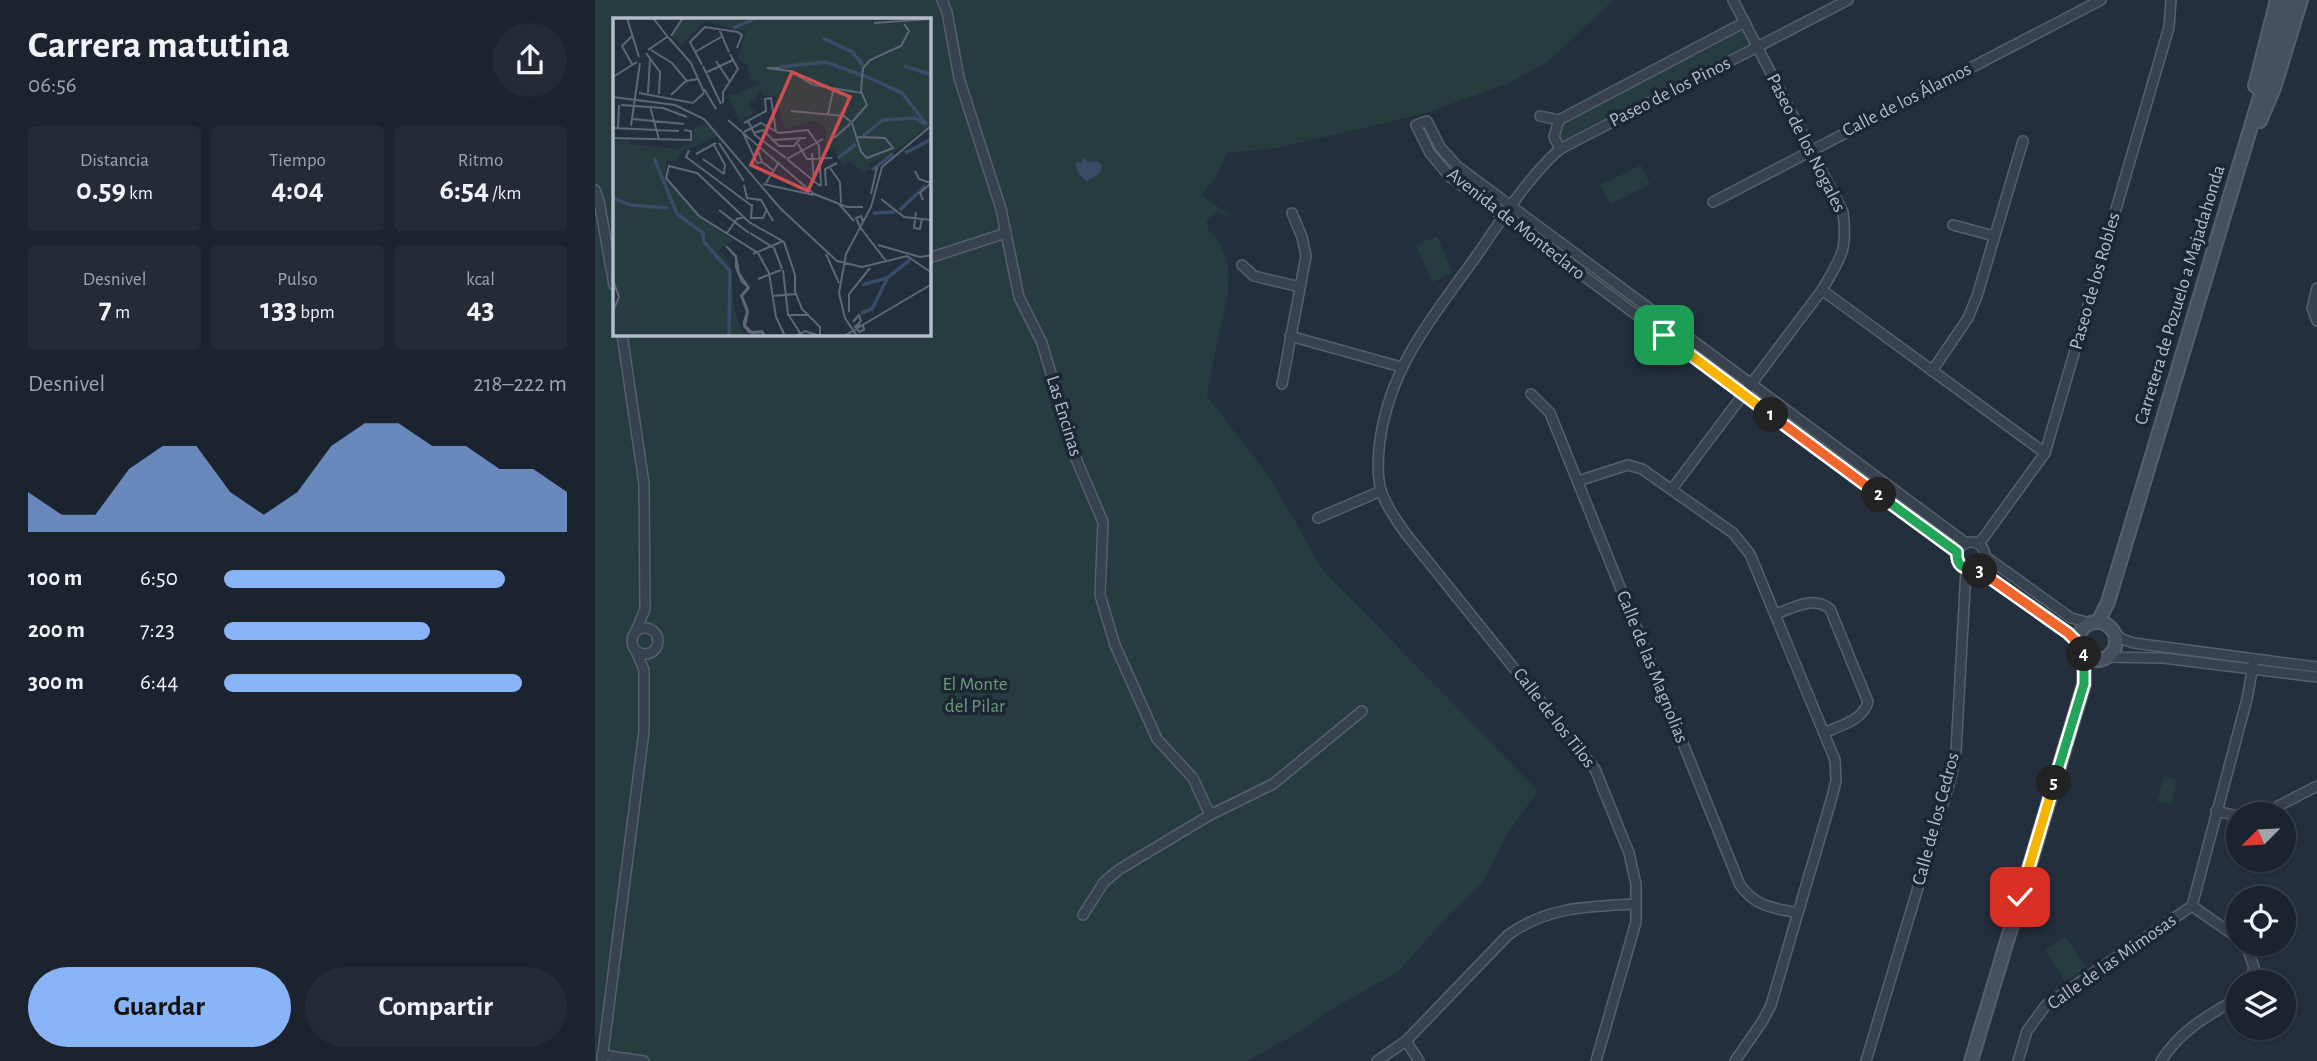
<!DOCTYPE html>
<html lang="es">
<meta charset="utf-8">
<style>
:root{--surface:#1b232e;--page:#242b36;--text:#f1f3f6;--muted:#a0a4aa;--line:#39404a;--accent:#8ab4f8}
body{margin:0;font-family:"Alegreya Sans",sans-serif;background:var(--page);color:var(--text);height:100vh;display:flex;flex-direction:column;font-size:26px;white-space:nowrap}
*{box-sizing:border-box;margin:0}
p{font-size:23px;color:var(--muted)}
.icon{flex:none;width:38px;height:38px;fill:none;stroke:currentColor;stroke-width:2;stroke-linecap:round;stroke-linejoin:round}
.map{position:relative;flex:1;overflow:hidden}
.side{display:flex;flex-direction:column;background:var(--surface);width:595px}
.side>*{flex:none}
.needle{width:46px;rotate:246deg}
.tools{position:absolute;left:1631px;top:802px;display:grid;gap:14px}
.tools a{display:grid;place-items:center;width:70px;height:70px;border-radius:50%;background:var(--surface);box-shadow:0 2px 5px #0004,0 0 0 2px var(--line);font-size:35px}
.pin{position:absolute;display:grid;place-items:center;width:60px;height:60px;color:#fff;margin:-30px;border-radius:14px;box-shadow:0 4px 10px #0006}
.km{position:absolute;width:35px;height:35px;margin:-18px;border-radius:50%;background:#222;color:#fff;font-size:19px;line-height:35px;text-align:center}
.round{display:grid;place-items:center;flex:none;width:74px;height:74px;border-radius:37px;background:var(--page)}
.headline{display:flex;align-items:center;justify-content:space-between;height:119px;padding:0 28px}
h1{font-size:38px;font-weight:600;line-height:52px}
.stats{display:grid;grid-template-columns:repeat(3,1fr);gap:10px;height:119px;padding:7px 28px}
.stats div{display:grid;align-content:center;border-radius:7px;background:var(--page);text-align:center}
.stats b{font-size:30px;font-weight:600}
.stats small{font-size:19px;font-weight:400}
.stats p{font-size:19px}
.chart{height:196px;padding:14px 28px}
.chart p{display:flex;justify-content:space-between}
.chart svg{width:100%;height:126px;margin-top:7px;fill:var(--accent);opacity:.7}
.cta{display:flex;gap:14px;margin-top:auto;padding:14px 28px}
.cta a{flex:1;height:80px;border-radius:42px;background:var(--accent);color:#111;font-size:28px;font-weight:600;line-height:80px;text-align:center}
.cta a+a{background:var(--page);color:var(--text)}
ul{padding:0 28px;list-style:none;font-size:23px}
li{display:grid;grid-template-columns:112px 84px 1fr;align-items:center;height:52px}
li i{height:18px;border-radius:9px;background:var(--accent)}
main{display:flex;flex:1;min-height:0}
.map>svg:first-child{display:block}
.green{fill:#263c3f;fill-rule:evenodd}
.water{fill:#394c67}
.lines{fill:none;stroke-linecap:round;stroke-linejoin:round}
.street-casing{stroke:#565f6c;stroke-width:12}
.secondary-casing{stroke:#565f6c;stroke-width:16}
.street{stroke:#38414e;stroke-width:9}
.secondary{stroke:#465061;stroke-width:12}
.split-1-casing{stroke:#fff;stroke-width:14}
.split-2-casing{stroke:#fff;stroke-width:14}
.split-3-casing{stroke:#fff;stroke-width:14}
.split-4-casing{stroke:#fff;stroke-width:14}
.split-5-casing{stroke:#fff;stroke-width:14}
.split-6-casing{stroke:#fff;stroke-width:14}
.split-1{stroke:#f5b400;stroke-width:9}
.split-2{stroke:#f0652b;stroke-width:9}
.split-3{stroke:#22a559;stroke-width:9}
.split-4{stroke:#f0652b;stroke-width:9}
.split-5{stroke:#22a559;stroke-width:9}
.split-6{stroke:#f5b400;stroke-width:9}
.labels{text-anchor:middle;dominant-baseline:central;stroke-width:7;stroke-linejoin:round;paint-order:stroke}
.street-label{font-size:19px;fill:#b4bcc9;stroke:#1d2633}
.park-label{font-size:19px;fill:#6b9a76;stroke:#1d2633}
.inset-river{fill:none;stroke:#394c67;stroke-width:3.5}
.inset-road{fill:none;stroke:#5e6776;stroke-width:2}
.view{fill:#ce4d50;fill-opacity:0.15;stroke:#ce4d50;stroke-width:3.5}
.inset-edge{fill:none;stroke:#b4bcc9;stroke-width:3.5}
</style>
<main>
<section class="side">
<div class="headline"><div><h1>Carrera matutina</h1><p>06:56</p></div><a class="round"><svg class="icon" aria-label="share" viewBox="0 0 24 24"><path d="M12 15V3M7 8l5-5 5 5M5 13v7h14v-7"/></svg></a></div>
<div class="stats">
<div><p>Distancia</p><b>0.59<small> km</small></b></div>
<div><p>Tiempo</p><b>4:04</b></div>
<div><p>Ritmo</p><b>6:54<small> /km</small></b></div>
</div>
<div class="stats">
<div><p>Desnivel</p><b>7<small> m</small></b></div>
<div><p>Pulso</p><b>133<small> bpm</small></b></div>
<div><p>kcal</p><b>43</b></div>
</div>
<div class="chart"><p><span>Desnivel</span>218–222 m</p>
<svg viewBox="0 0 160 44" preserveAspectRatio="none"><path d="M0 44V30L10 38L20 38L30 22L40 14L50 14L60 30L70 38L80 30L90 14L100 6L110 6L120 14L130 14L140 22L150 22L160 30V44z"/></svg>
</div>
<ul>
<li><b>100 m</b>6:50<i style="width:82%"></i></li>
<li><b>200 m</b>7:23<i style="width:60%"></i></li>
<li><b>300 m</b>6:44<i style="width:87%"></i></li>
</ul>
<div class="cta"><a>Guardar</a><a>Compartir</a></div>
</section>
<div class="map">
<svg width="1722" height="1061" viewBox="0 0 1722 1061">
<rect width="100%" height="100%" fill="#242f3e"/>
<!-- green -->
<g class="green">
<path d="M0,0h1019l-68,63 -37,20 -86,31 -147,34 -49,5 -12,26 -14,16 30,21 -15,-4 -10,9 3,11c8,4 10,9 13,17 13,29 4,51 -2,81 -5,22 -9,44 -13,66l62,80 54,94 215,221 -30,42 -25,49 -37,36 -48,54 -73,41 -17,14 -61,34h-652zM19,19h315v315h-315z"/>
<polygon points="1144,30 1151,32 1155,40 1152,47 967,144 964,137 971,121"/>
<polygon points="1046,165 1055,184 1015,204 1005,185"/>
<polygon points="927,223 931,223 1139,376 1139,379 1136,379 928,227"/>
<polygon points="842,236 858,273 837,282 821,245"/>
<polygon points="1174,402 1359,537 1360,541 1356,542 1172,405"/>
<polygon points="1569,776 1582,780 1576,805 1562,801"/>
<polygon points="1471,937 1491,968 1470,981 1450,950"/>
</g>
<!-- water -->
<polygon class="water" points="488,157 493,162 503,161 507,166 505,173 491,181 482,171 481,162 487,163"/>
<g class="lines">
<defs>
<g id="street">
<polyline points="347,0 352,12 364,78 406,209 424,297 447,343 482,461 508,522 505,595 520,645 562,739 598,778 615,815"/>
<polyline points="945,116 964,120 1150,22"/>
<polyline points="964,120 959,137 965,149"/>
<polyline points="0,190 4,201 19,285"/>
<polyline points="1118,202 1506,0"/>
<polyline points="1358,225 1399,236"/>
<polyline points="334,258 411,233"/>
<polyline points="647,265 659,276 705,287"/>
<polyline points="1722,288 1717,308 1722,321"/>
<polyline points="1227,290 1450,453"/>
<polyline points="27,334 49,484 50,609 41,631"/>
<polyline points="695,336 806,367"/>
<polyline points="1337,371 1373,318 1382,296 1428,141"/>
<polyline points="687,384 711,256 707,237 697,213"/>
<path d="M936,394l19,19 190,472c16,22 31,22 57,28"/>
<polyline points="983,481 1033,465 1047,469 1138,533 1155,554 1240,760 1241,781 1237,797 1176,1005 1167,1022 1140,1061"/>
<path d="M1077,489l150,-199c19,-32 26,-40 21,-78l-110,-212"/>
<polyline points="723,518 786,491"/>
<circle cx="1376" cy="556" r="14"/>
<polyline points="1384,544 1450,453 1574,27 1576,0"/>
<polyline points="1362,552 855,177 835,153 821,125 832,121 845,147 862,166 1371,543"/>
<polyline points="1391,557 1476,618 1495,623"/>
<polyline points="1383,569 1473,633 1483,643"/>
<path d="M1180,614c19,-6 38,-19 55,-5l38,93c-6,19 -27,23 -44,31"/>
<circle cx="50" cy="641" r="13"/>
<polyline points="1520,634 1527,639 1539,643 1722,667"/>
<polyline points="1512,657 1568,658 1722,677"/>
<polyline points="1621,811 1643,816"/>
<polyline points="1668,814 1722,786"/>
<polyline points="1597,906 1643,938"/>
<polyline points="488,915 509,882 525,869 615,815 678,784 767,711"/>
<polyline points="1650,943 1659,967 1655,982"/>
<polyline points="811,1041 824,1061"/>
<polyline points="7,1055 49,1061"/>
<polyline points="7,1061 49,731 49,670 41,651"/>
<path d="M782,1061l29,-20 102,-106c41,-29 79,-28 128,-31"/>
<path d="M1001,1061l40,-139v-38l-7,-31 -34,-84 -189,-235c-9,-13 -19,-26 -24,-41 -6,-16 -4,-37 -2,-53 11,-75 52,-122 95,-182 26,-37 51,-79 85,-109l288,-149"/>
<polyline points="1271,1061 1357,774 1361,752 1371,570"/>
<polyline points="1423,1061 1432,1031 1451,1005 1597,906 1652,699 1659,660"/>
<path d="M1566,1061c20,-31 46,-45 77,-63"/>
</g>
<g id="secondary">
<polyline points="1660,86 1682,0"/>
<polyline points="1665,121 1679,88 1706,0"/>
<polyline points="1503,622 1513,602 1694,0"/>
<circle cx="1502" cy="641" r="19"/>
<polyline points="1376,1061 1489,684 1489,654"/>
</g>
</defs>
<!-- street casing -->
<use href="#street" class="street-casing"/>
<!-- secondary casing -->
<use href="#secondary" class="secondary-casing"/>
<!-- street -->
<use href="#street" class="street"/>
<!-- secondary -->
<use href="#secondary" class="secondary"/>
</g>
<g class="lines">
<defs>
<polyline id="split-1" points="1069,335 1176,415"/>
<polyline id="split-2" points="1176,415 1284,495"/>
<path id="split-3" d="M1284,495l78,57c-1,18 11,16 23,19"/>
<polyline id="split-4" points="1385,571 1473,633 1483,643 1489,654"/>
<polyline id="split-5" points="1459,783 1489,684 1489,654"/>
<polyline id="split-6" points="1425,897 1459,783"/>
</defs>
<!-- split-1 casing -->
<use href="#split-1" class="split-1-casing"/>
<!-- split-2 casing -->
<use href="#split-2" class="split-2-casing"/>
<!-- split-3 casing -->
<use href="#split-3" class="split-3-casing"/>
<!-- split-4 casing -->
<use href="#split-4" class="split-4-casing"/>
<!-- split-5 casing -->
<use href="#split-5" class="split-5-casing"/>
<!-- split-6 casing -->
<use href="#split-6" class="split-6-casing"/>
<!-- split-1 -->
<use href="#split-1" class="split-1"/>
<!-- split-2 -->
<use href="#split-2" class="split-2"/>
<!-- split-3 -->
<use href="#split-3" class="split-3"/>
<!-- split-4 -->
<use href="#split-4" class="split-4"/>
<!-- split-5 -->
<use href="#split-5" class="split-5"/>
<!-- split-6 -->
<use href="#split-6" class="split-6"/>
</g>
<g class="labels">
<!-- street labels -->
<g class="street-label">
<text transform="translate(1075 92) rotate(-27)">Paseo de los Pinos</text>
<text transform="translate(1312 100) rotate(-27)">Calle de los Álamos</text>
<text transform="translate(1211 143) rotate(63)">Paseo de los Nogales</text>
<text transform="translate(921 224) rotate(38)">Avenida de Monteclaro</text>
<text transform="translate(1500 281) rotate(-74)">Paseo de los Robles</text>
<text transform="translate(1585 295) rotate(-73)">Carretera de Pozuelo a Majadahonda</text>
<text transform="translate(469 416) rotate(73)">Las Encinas</text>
<text transform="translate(1057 667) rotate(68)">Calle de las Magnolias</text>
<text transform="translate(959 718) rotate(52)">Calle de los Tilos</text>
<text transform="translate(1341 819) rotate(-75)">Calle de los Cedros</text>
<text transform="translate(1517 962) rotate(-35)">Calle de las Mimosas</text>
</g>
<!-- park labels -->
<g class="park-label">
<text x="380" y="684">El Monte<tspan x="380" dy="22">del Pilar</tspan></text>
</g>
</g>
<!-- overview -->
<g transform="translate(18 18)">
<rect width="318" height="318" fill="#242f3e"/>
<path d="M70,0h248v106l-39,30 -24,10 3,4 -7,5 -14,-12 -8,4 -8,-17 -8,5 -1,-27 -11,-5 -30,8 -7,-32 -15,-2 -1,-5 -7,12 -4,-2v9l6,2 -16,11 -12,-28 8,1 24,-12 -10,-3 -2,-15 -10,-7 8,-26 -41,-11 -24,25 -9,-10zM93,106l11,12 -35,16 -6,9 -9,-1 -2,17 46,48 22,15 -14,10 8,7 8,52 5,19 7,8h-134v-24l7,-13 -7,-20v-137l17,-3v5l47,5 15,-7 2,-14z" fill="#263c3f"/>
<path class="inset-river" d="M120,10l24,-10M210,20l29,14 11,13M291,48l28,9M167,49l46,-5 35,13M250,57l39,18 25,32M250,118l20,-16 32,-2 10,6M292,135l27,-14M41,140l23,56 26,19 1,9 26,29 -1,65M225,140l18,-14M259,152l21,-16M0,180l17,7 38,3M287,192l25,-24M260,195l22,-1M249,267l25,-7 23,-18M248,295l11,-4 15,-30"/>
<path class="inset-road" d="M14,0l12,39M40,0l18,23M261,5l56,-4M106,11l10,23M58,18l12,-18M56,20l22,25 13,29M35,32l19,-13M38,32l21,13 15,18M82,34l26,-15M33,35l14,19 -1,22M103,43l14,21M19,46l-10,-18 10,-10M89,47l-12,-23 15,-15 33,5 4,3 -5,13M90,48l18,38M167,50h-13l23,3 23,14M92,55l28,-13M0,59l24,-15M201,67l48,8M91,71l12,20M26,75l54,10 11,-10M35,75l2,-34M58,77l15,-14 12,-2M0,79l62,8 29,14 76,89 57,53 25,6 45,-11 25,17M110,85v-11l15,-23 -8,-15M8,87l42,3 24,9M37,89l9,32M178,93l53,5 7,6M215,96l5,-23M20,101l51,5M115,102l86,74M135,103l7,14 31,23M239,104l15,-17 -6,-14 2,-23 7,-8 31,-14 8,-15 -5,-7M131,105l22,-12 -1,-12 6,-1 5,34M239,105l9,29 6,6 26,-10 -8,-10 -28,-1M18,108l9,-63M0,110l66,3M5,111l1,-24M131,114l17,-9 18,10 29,-3 11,16 2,40M130,115l14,30 5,-1M141,115l9,-3 16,16h15l6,-7M0,120l78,2v-9l-7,-1M221,120l17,-15M158,122l35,-2M106,125l25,38M185,126l9,15 25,-1M101,127l11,20 -1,9M144,130l5,14 12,9M76,132l-3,7 66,49M199,135l2,30M83,136l20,-11M90,141l21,15M174,141l33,27M174,141l36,-20M217,150l10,14 1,21M302,153l4,8 12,4M153,165l13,-21M150,166l51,11M131,167l3,13 14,2 12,21M213,168l-1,-17 12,-6M201,176l33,13h16M258,176l6,-27M268,181l23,18 28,3M310,182l-3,-7 11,-10M139,186l-1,14h12l4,-10M226,186l15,17M106,192l30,23M303,194l-2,16 6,1 2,-11M247,209l26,34M247,209l-4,-9 5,-2 2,6M114,215l10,-14 8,-2M137,215l24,15 8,21M265,227l42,12 12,-2M140,236l30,-13M213,236l13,29M170,252l5,44 14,22M145,261l23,-9M0,262l6,17 -6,14M159,278l24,-2M236,294v-18l21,-26M174,297h22M240,304l6,-7 2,6 -5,5 7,-1 1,5 -5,2 -4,-6M151,318l-2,-4 -8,1 -5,-1 -5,-6v-4l3,-10 -6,-16 7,-9 -6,-5 -4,-9 -2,-6v-10l-10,-11 10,10 3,17 10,15 -7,8 6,15 -3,15 7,6 10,-1 3,5M172,318l-9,-19 -7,-44 -11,-20 -59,-37 -33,-38 3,-12 28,7 52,49 35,20 11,33v16l7,18 18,18v9M183,318l9,-5 15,5M231,318l88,-52M244,318l-12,-18 -6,-25 7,-39 25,-47 11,-40 50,-42"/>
<path class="view" d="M179,54l58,25 -42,94 -57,-26z"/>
<rect width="318" height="318" class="inset-edge"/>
</g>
</svg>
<div class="tools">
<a><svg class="needle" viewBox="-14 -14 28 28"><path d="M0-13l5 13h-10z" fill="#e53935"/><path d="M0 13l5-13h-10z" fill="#a0a4aa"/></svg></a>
<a><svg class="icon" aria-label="locate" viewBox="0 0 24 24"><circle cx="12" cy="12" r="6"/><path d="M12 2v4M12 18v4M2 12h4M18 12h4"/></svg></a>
<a><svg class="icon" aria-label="layers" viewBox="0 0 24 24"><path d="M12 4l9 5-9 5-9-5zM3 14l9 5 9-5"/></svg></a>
</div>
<div class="pin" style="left:1069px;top:335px;background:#1e9e55"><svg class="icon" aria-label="arrive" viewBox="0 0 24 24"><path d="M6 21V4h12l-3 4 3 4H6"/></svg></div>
<div class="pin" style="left:1425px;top:897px;background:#d93025"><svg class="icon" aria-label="check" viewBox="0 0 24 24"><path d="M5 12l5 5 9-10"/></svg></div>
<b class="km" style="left:1176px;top:415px">1</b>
<b class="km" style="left:1284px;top:495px">2</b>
<b class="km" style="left:1385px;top:571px">3</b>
<b class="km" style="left:1489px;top:654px">4</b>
<b class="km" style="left:1459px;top:783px">5</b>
</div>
</main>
